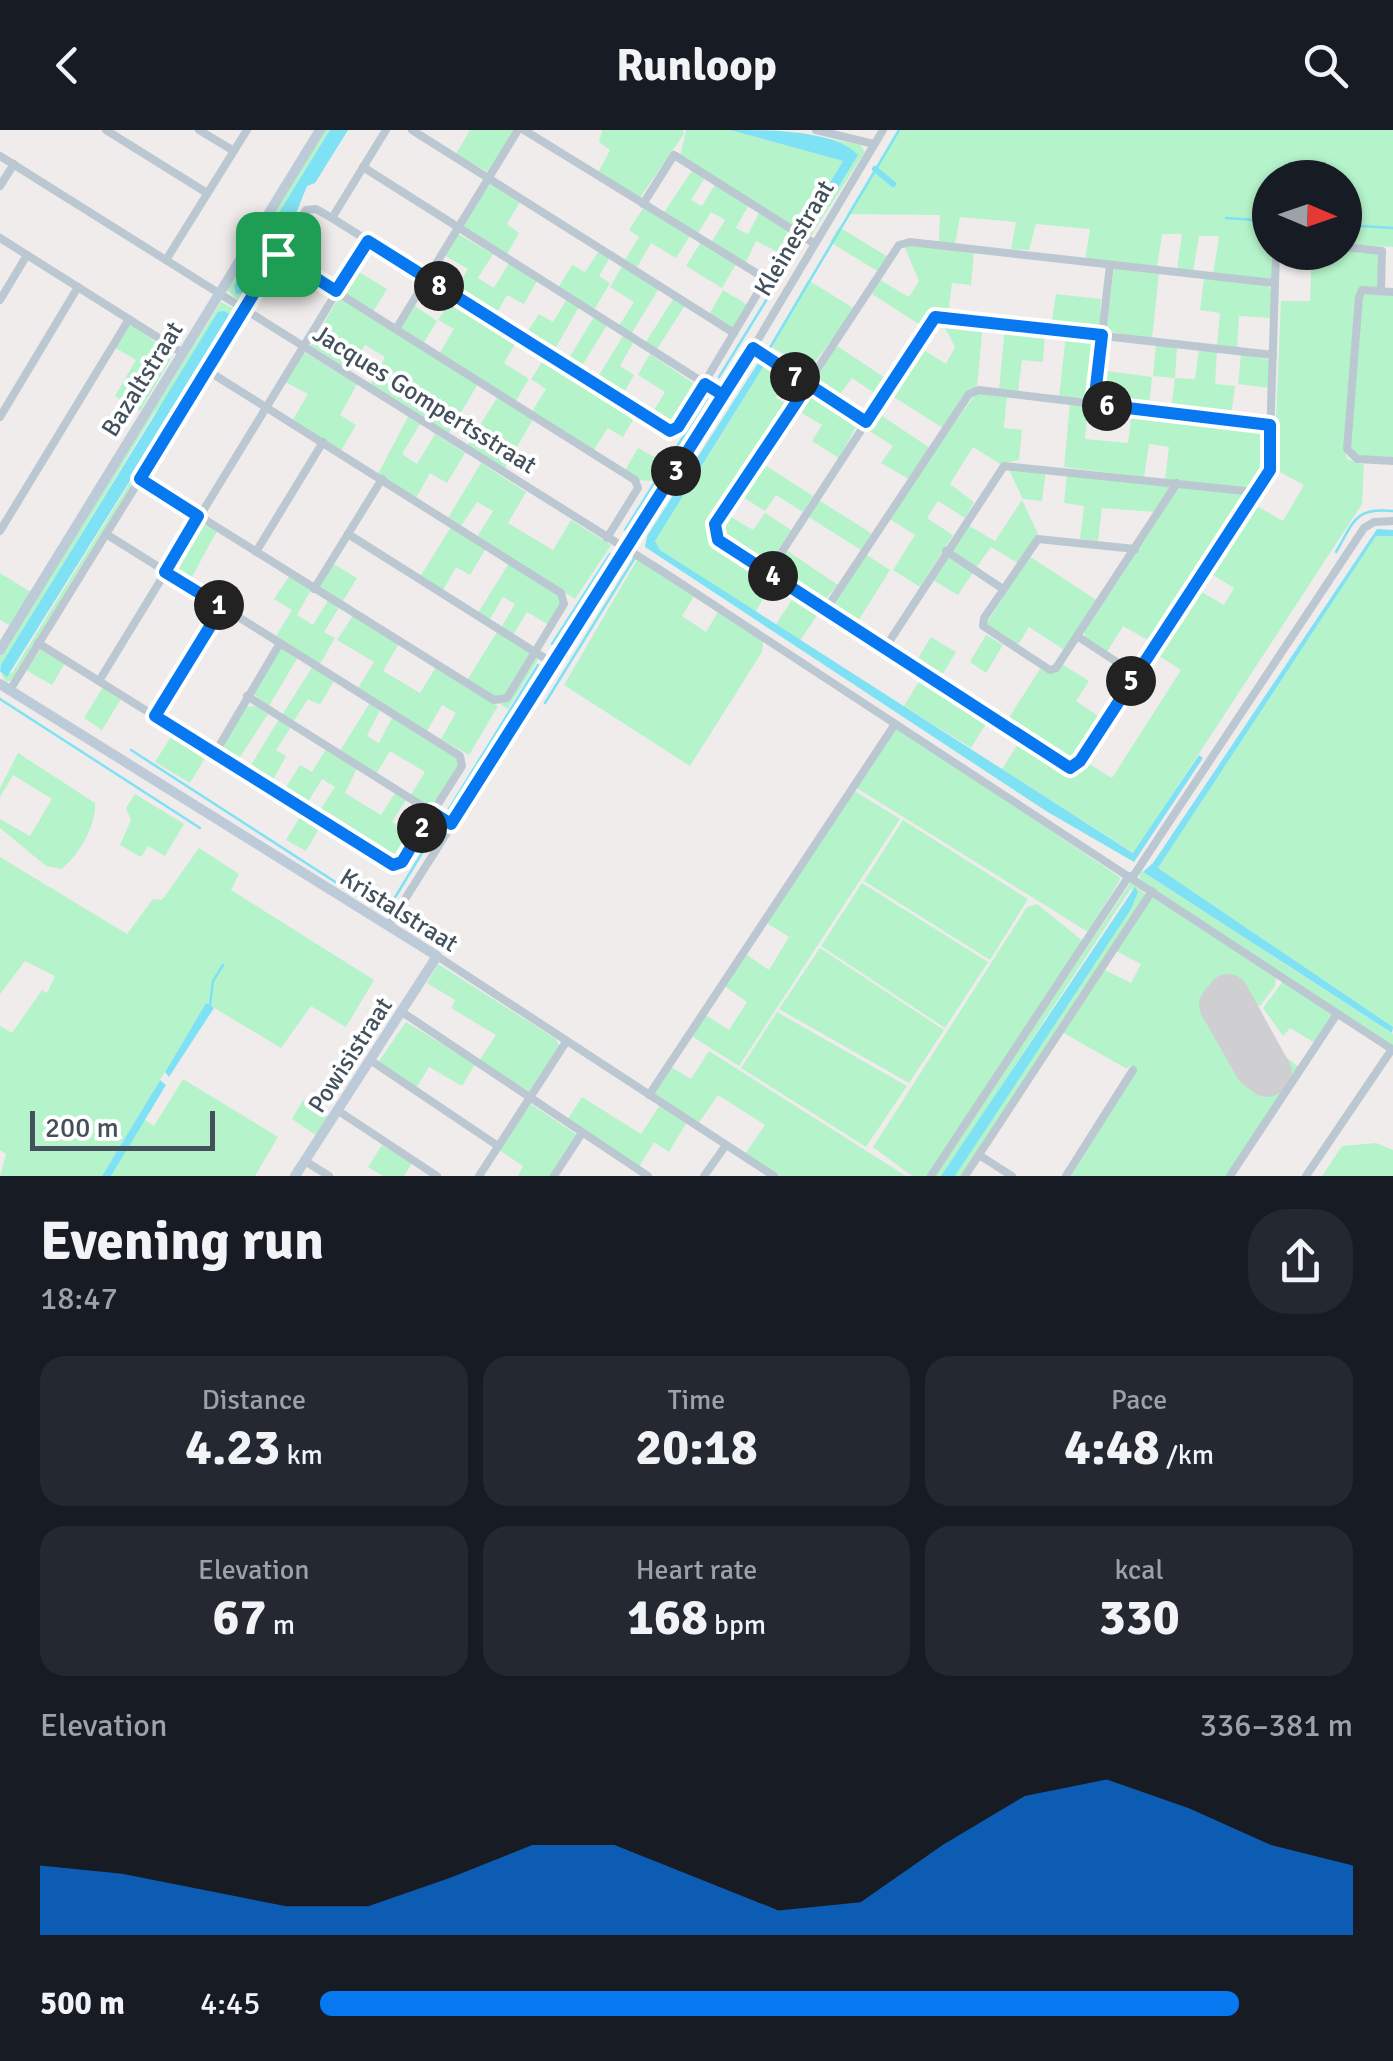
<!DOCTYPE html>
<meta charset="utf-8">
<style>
:root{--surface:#171b24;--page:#242831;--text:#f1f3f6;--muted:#9ea1a6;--accent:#0778ef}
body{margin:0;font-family:Signika,sans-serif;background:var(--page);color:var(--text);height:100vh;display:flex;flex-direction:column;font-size:38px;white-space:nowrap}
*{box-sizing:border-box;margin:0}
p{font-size:32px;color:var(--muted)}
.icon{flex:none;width:55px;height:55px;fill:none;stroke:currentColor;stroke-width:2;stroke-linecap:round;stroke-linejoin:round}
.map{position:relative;height:1046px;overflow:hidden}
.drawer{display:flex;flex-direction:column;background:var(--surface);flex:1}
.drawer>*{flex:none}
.needle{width:65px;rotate:92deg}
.tools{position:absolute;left:1252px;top:30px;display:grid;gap:20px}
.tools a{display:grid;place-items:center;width:110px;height:110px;border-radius:50%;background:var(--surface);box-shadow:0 2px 8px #0004;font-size:50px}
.scale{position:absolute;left:30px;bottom:25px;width:185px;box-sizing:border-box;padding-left:10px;border:5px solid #43515c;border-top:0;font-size:28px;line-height:35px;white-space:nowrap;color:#43515c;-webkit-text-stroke:8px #fff;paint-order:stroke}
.pin{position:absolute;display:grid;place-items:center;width:85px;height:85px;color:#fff;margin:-42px;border-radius:20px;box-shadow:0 5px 15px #0006}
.km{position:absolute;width:50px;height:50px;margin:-25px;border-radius:50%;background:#222;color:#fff;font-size:28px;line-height:50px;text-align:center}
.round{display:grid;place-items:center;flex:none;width:105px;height:105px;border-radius:40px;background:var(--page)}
.head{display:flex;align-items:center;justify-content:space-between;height:170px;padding:0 40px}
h1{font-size:55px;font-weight:800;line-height:75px}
.metrics{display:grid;grid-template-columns:repeat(3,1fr);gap:15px;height:170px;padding:10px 40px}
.metrics div{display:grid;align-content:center;border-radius:25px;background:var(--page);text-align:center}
.metrics b{font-size:50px;font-weight:800}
.metrics small{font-size:28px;font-weight:400}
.metrics p{font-size:28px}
.chart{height:280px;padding:20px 40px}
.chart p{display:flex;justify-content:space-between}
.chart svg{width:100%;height:180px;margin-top:10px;fill:var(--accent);opacity:.7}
ul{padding:0 40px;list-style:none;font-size:32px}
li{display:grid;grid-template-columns:160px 120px 1fr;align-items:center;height:75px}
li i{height:25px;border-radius:12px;background:var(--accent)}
header{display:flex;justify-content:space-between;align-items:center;height:130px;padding:0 40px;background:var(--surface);font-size:45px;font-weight:800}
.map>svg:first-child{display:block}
.green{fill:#b5f3ca}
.water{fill:#7ee2f4}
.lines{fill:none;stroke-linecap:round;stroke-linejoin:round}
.stream{stroke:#7ee2f4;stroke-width:2.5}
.canal{stroke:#7ee2f4;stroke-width:6}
.runway{stroke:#cfcfd2;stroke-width:42}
.street{stroke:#bbc8d1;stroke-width:8}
.secondary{stroke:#bdcbd8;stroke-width:10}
.route-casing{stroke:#fff;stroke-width:20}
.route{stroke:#0778ef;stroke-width:12}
.labels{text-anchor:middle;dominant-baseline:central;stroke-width:8;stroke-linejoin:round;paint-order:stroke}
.street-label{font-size:25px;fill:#43515c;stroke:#fff}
</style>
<header><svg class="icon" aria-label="back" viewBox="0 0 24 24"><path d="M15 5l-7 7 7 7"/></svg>Runloop<svg class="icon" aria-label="search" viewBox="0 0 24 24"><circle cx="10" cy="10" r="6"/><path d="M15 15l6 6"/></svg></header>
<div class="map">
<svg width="1393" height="1046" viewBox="0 0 1393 1046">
<rect width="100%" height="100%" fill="#f0ecec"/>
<!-- green -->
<g class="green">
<polygon points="324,0 330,0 234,155 244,166 240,172 227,160"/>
<polygon points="470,0 515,0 488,42 456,24"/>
<polygon points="602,0 683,0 684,4 639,69 598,43 610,20 599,12"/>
<polygon points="686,0 730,0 843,31 805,96 851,21 833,11 787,0 860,15 865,22 810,107 680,26"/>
<polygon points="899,0 1393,0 1393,117 1345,114 1345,48 1270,48 1272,149 1213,145 1219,106 1199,106 1193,142 1177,140 1182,104 1162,104 1157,138 1085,130 1090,99 1036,94 1029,120 1011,119 1016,92 960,87 955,114 939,112 940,85 847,84"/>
<polygon points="693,39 706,46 691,70 702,76 716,53 749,74 736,98 748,104 760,81 788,101 778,122 756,111 745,134 711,113 725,90 711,82 697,105 663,84"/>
<polygon points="491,52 521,70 507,94 519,103 507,124 462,95"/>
<polygon points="644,77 690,106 676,128 651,113 637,137 625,130 639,107 629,100"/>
<polygon points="839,97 888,127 879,142 830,112"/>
<polygon points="458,104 493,124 478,148 494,158 509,133 537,151 524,174 507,165 494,188 454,163 468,139 444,125"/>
<polygon points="701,112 736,134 722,158 686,136"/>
<polygon points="904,115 974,122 971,155 952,153 948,183 933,186 925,198 872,164 880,150 909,167 919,151"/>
<polygon points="1345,120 1378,124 1379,158 1361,157 1345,321 1347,329 1364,335 1362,374 1134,723 1002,639 1021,609 1074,642 1083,630 1112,648 1181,540 1153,522 1195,458 1224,475 1234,458 1206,441 1253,374 1283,391 1304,355 1274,339 1281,171 1310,171 1312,123"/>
<polygon points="599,121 610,127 599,146 610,153 594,180 558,158 572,135 585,142"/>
<polygon points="623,135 660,157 631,204 619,196 634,172 610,157"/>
<polygon points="354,139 387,159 373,182 343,162"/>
<polygon points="1114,139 1159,144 1152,209 1106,201"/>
<polygon points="1204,148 1268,155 1272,162 1272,188 1239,186 1237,218 1217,216 1220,183 1200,180"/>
<polygon points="808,150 855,179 802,249 778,232 785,225 771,216"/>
<polygon points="723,160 751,177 734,199 710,183"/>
<polygon points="1363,163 1393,165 1393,331 1355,329 1349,317"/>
<polygon points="1056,164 1101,169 1099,200 1051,196"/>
<polygon points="675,166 686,174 657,219 646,212"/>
<polygon points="339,168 478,254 448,304 371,254 385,227 365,215 349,242 310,216"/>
<polygon points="453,168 518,209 504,233 529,249 515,272 439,224 454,199 438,190"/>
<polygon points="567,169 579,177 552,224 524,207 539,184 553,192"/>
<polygon points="221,172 235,179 236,187 13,550 6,552 0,541 12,543 230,191 153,285 0,538 0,525"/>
<polygon points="412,174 437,191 423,214 400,197"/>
<polygon points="594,187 607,195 579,241 566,233"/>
<polygon points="941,190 983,194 977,257 968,260 943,298 889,264 919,217 946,234 955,217"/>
<polygon points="133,195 173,225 140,281 115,266 136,230 114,217 127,196"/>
<polygon points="1005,196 1045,201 1043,232 1022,230 1018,262 999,260"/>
<polygon points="1066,204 1098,209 1092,265 1084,271 1059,268"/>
<polygon points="623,206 633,213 620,236 634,245 621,268 595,252"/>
<polygon points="1156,214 1177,217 1175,248 1195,249 1199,219 1217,221 1215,254 1235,256 1231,287 1171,281 1175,248 1153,246"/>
<polygon points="837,216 890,251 880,267 852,248 835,271 813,253"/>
<polygon points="304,222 357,254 340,285 356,295 341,321 292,291 308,264 285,252"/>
<polygon points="650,224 699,257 676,296 667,298 650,287 665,262 638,245"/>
<polygon points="1241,224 1270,230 1270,258 1238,254"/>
<polygon points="546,226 637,283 623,307 608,298 593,321 531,283 546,259 531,249"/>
<polygon points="766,232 789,246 776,268 790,276 710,399 714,411 774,449 755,483 660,420 655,411"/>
<polygon points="1099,240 1152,247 1149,278 1099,271"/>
<polygon points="809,259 858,293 839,328 812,311 822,295 795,279"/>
<polygon points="976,263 1007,266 1004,298 1022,300 1019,330 1000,334 973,317 950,354 974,372 965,388 938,371 927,388 953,405 920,457 893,440 915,405 888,388"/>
<polygon points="498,266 533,289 504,340 467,316"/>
<polygon points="1070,273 1088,275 1085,309 1128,313 1132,281 1267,298 1266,340 1249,358 1165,350 1169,317 1149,314 1144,347 1064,337"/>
<polygon points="876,282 930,318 909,349 881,333 893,316 865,298"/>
<polygon points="408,287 420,294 402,324 417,334 435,304 465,323 447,353 430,343 416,368 378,344"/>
<polygon points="638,318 665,333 654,351 637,350 624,342"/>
<polygon points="760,332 813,366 803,382 776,365 765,381 738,364"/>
<polygon points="481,333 526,362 508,393 553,420 571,390 611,415 575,469 477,407 493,381 477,372 461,396 448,388"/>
<polygon points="1008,338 1046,340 1042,371 1023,369"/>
<polygon points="1067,343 1168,355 1170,357 1155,382 1102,378 1098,411 1080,409 1084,376 1064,373"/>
<polygon points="1177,357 1239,362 1246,368 1153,513 1123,496 1107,522 1085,508 1084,501"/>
<polygon points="817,369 871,403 861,420 807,386"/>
<polygon points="1022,370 1038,404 1018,433 991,417 976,438 952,422 966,394 995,411"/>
<polygon points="765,383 791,400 766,437 720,409 717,400 726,384 753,400"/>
<polygon points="199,392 217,401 189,452 173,443 172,435"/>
<polygon points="451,397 486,418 470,445 456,437 443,460 420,447"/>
<polygon points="1376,406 1393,406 1393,897 1158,738"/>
<polygon points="786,420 838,455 821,474 774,442"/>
<polygon points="865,424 890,440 855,496 830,480"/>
<polygon points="1029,426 1098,471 1066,521 1029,497 1016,518 986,494"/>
<polygon points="949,427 974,441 958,465 931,449"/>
<polygon points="637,430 694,466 682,486 706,502 718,482 763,512 762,522 690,636 564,555"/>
<polygon points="332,433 357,448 341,474 318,456"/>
<polygon points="509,433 560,465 563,472 549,495 527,482 513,505 501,498 515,474 503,467 489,491 478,483"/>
<polygon points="0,443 31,462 11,496 0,490"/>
<polygon points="290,445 312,458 297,485 313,495 329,469 340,476 324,502 335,508 320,534 276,506 292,480 274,469"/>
<polygon points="795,465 820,481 799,512 775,496"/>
<polygon points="354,484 399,513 383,541 420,563 436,537 498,576 469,625 441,609 456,583 442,575 427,601 358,558 374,532 337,510"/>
<polygon points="497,502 539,528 508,579 466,552"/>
<polygon points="986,505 1003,515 986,543 970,532"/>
<polygon points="931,507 956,522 939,550 914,535"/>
<polygon points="281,518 298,527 269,576 252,563"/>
<polygon points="41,519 65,533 52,555 26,540"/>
<polygon points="1062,534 1089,551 1076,571 1103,589 1078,630 1070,634 1005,594 1040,539 1052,543"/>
<polygon points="313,536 335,549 320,575 308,569 293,592 282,585"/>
<polygon points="923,545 989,589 971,618 904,576"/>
<polygon points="103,557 121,569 102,600 84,588"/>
<polygon points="371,571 381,578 367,606 379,613 393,586 458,625 458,635 433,674 426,675 410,666 425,642 390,621 376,644 340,621"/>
<polygon points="256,576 268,584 236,633 220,621 246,577"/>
<polygon points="279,589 291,597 276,620 286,626 271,654 248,640"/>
<polygon points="896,597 1121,748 1088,802 855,657"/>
<polygon points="174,602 208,623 190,653 155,632"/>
<polygon points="326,619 357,638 345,663 381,685 395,663 406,670 392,692 414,706 400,728 389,729 318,683 335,657 322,649 306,675 283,662 300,635 312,642"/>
<path d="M18,623l77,50c2,21 -17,54 -34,66l-15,-3 -46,-38v-9l30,17 22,-37 -39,-24 -13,22v-9z"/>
<polygon points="853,660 900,689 739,936 690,905 704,884 729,900 747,872 723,855 744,823 769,840 789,807 765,792"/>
<polygon points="135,664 184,694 165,726 148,716 141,727 120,715 131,690 126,678"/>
<polygon points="302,683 322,694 306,721 286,710"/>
<polygon points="903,690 1028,769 990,830 864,751"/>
<polygon points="199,718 239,744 231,760 374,850 346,897 311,876 281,918 206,873 102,1046 0,1046 6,1024 0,1020 0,896 12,903 42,860 47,863 55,846 25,831 0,864 0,727 127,804 153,769 162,770"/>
<polygon points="1141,741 1393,904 1393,918 1146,755 1139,749"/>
<polygon points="1131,752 1146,765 962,1046 955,1046 1138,762 1131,759 1125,767 961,1018 941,1046 933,1046"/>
<polygon points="862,753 988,832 945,898 821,816"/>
<polygon points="1151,766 1276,845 1275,856 1260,876 1255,874 1242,887 1229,863 1219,876 1256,940 1267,948 1272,943 1264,928 1273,917 1299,937 1227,1046 1071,1046 1137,940 1130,935 1127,939 1062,902 1103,839 1131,853 1141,834 1116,821"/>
<polygon points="1037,774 1083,811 929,1046 912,1046 873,1017 1027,777"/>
<polygon points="820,818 944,900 909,953 779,879"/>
<polygon points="438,834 556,909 559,916 529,961 479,931 496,905 451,878 455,870 427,853"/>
<polygon points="1283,851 1335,885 1315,913 1290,898 1283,906 1263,878"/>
<polygon points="777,882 907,956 866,1017 741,938"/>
<polygon points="406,892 475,934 462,956 429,937 415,960 377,934"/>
<polygon points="709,921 906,1046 779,1046 745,1024 765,995 718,965 698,994 654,964 671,937 691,949"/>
<polygon points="183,949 278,1007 255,1046 111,1046 144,989 154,996"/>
<polygon points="582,967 641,1004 660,975 687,992 669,1022 654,1012 639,1037 567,990"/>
<polygon points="303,970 330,988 317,1006 292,989"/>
<polygon points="531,974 577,1005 552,1046 518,1046 523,1036 499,1020"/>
<polygon points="1376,1013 1393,1020 1393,1046 1322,1046 1342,1016"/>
<polygon points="382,1015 412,1033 404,1046 383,1046 368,1037"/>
</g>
<!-- water -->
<g class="water">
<polygon points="330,0 348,0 315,53 307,56 295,86 248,163 236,164 234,155"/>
<path d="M730,0c38,0 105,0 128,25l-47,76 -7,-5 39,-65z"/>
<polygon points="224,181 231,185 230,191 7,547 0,541 1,535 218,182"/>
<polygon points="760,230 765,234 655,411 660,420 1133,723 1199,625 1203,628 1134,732 1046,681 645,417 647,406"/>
<polygon points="1377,399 1393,400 1393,406 1376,406 1158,738 1393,897 1392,903 1143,742 1153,733"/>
<polygon points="1135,757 1138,762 1131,779 955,1046 941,1046"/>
<polygon points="206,873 214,878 169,947 165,942"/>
<polygon points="160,950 166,955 111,1046 102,1046"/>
</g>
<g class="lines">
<!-- stream -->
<g class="stream">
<polyline points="1226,88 1270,91"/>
<polyline points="1345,95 1393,98"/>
<polyline points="768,221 899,0"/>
<polyline points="719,247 802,112"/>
<polyline points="631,404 625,400 711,262"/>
<path d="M1336,422c18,-30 18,-45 57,-41"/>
<polyline points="552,514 610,424"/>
<polyline points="0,569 200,698"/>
<polyline points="545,573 634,429"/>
<polyline points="131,620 385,784 439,695"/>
<polyline points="449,679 538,535"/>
<polyline points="210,875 213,851 223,835"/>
</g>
<!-- canal -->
<polyline class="canal" points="875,39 893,54"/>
<!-- runway -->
<polygon class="runway" points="1228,865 1271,943 1267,946 1256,938 1220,875"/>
<!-- street -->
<g class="street">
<polyline points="106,0 207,63"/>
<polyline points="199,0 234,21"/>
<polyline points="412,0 734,203"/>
<polyline points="524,0 766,149 796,102"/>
<polyline points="816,0 874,14"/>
<polyline points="0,26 665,443 1393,920"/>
<polyline points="363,37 723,265"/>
<polyline points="0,56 14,34"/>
<polyline points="643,74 674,25 812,112"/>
<polyline points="332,88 386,0"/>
<polyline points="0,108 181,222"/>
<polyline points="1345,117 1382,121 1381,161"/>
<polyline points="278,125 635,350 638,358 607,408"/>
<polyline points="166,130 247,0"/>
<polyline points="1274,153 910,112 899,115 715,394 715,405 825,481 1074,637 1269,340 1276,122"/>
<polyline points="1393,162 1362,160 1359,167 1347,319 1357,329 1393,331"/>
<polyline points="0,170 27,125"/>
<polyline points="396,199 518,0"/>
<polyline points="753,218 865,292"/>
<polyline points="1094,274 1110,135"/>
<polyline points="0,287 78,157"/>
<polyline points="140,349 494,570 507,568 564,474 561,463 205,239"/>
<polyline points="0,401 129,189"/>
<polyline points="348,404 554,534"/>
<polyline points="1135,419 1038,409 984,488 983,496 1050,540 1056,538 1177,353"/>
<polyline points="946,421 1003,459"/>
<polyline points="256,422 323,312"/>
<polyline points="768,443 935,187 1273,225"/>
<polyline points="314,459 382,349"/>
<polyline points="825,481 969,264 979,260 1270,295"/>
<polyline points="1077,506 1135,544"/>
<polyline points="38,513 393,735 401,732 462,636 460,626 106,404"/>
<polyline points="885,518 1004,336 1255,362"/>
<polyline points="99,551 368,111"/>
<polyline points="10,560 306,80 316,79 332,88 669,301 678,297 766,149"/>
<polyline points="247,566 451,694"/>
<polyline points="155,586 222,477"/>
<polyline points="215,623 280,513"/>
<polyline points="1132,748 1364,398 1374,392 1393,391"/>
<polyline points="388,796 753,218 883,0"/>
<polyline points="437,826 774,1046"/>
<polyline points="402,882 648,1046"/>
<polyline points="370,930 498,1016"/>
<polyline points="649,965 895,594"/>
<polyline points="337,980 437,1046"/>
<polyline points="979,1025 1012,1046"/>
<polyline points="305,1031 329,1046"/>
<polyline points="479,1046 566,912"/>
<polyline points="554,1046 582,1003"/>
<polyline points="704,1046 726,1015"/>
<polyline points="931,1046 1129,746"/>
<polyline points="965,1046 1152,761"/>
<polyline points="1066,1046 1133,940"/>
<polyline points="1230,1046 1337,884"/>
<polyline points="1306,1046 1392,919"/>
</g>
<!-- secondary -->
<g class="secondary">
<polyline points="0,520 320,0"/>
<polyline points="0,554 437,826 295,1046"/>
</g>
</g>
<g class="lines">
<defs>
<polyline id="route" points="278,124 140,349 198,386 165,442 222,477 155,586 393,735 402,732 432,682 451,694 753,218 808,255 715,394 718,410 1070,638 1080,631 1270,340 1270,295 1094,274 1102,205 935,187 866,292 753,218 723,265 705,254 678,297 670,301 368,111 336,161 278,124"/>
</defs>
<!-- route casing -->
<use href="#route" class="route-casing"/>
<!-- route -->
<use href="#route" class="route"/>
</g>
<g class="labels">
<!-- street labels -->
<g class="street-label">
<text transform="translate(794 108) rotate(-59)">Kleinestraat</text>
<text transform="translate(142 249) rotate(-58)">Bazaltstraat</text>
<text transform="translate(425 269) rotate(32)">Jacques Gompertsstraat</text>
<text transform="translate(399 780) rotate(32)">Kristalstraat</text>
<text transform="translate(350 925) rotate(-57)">Powisistraat</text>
</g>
</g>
</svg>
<div class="tools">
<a><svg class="needle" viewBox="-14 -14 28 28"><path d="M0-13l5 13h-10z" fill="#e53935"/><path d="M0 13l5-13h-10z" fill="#9ea1a6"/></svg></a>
</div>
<div class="scale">200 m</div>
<div class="pin" style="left:278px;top:124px;background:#1e9e55"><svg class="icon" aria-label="arrive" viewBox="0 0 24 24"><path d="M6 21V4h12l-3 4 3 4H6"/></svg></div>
<b class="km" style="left:219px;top:475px">1</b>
<b class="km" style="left:422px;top:698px">2</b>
<b class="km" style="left:676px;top:341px">3</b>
<b class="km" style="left:773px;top:446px">4</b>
<b class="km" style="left:1131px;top:551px">5</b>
<b class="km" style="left:1107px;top:276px">6</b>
<b class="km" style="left:795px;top:247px">7</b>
<b class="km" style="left:439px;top:156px">8</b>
</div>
<section class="drawer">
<div class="head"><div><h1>Evening run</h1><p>18:47</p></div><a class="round"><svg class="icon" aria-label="share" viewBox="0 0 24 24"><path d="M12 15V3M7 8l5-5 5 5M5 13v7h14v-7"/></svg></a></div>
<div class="metrics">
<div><p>Distance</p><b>4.23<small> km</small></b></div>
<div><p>Time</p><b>20:18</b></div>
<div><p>Pace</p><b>4:48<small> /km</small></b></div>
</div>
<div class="metrics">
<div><p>Elevation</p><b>67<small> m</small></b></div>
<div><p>Heart rate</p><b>168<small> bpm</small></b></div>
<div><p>kcal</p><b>330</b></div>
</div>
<div class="chart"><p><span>Elevation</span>336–381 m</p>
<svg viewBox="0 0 160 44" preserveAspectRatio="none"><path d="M0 44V27L10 29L20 33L30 37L40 37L50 30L60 22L70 22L80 30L90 38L100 36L110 22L120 10L130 6L140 13L150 22L160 27V44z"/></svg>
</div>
<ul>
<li><b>500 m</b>4:45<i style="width:89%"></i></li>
</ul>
</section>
